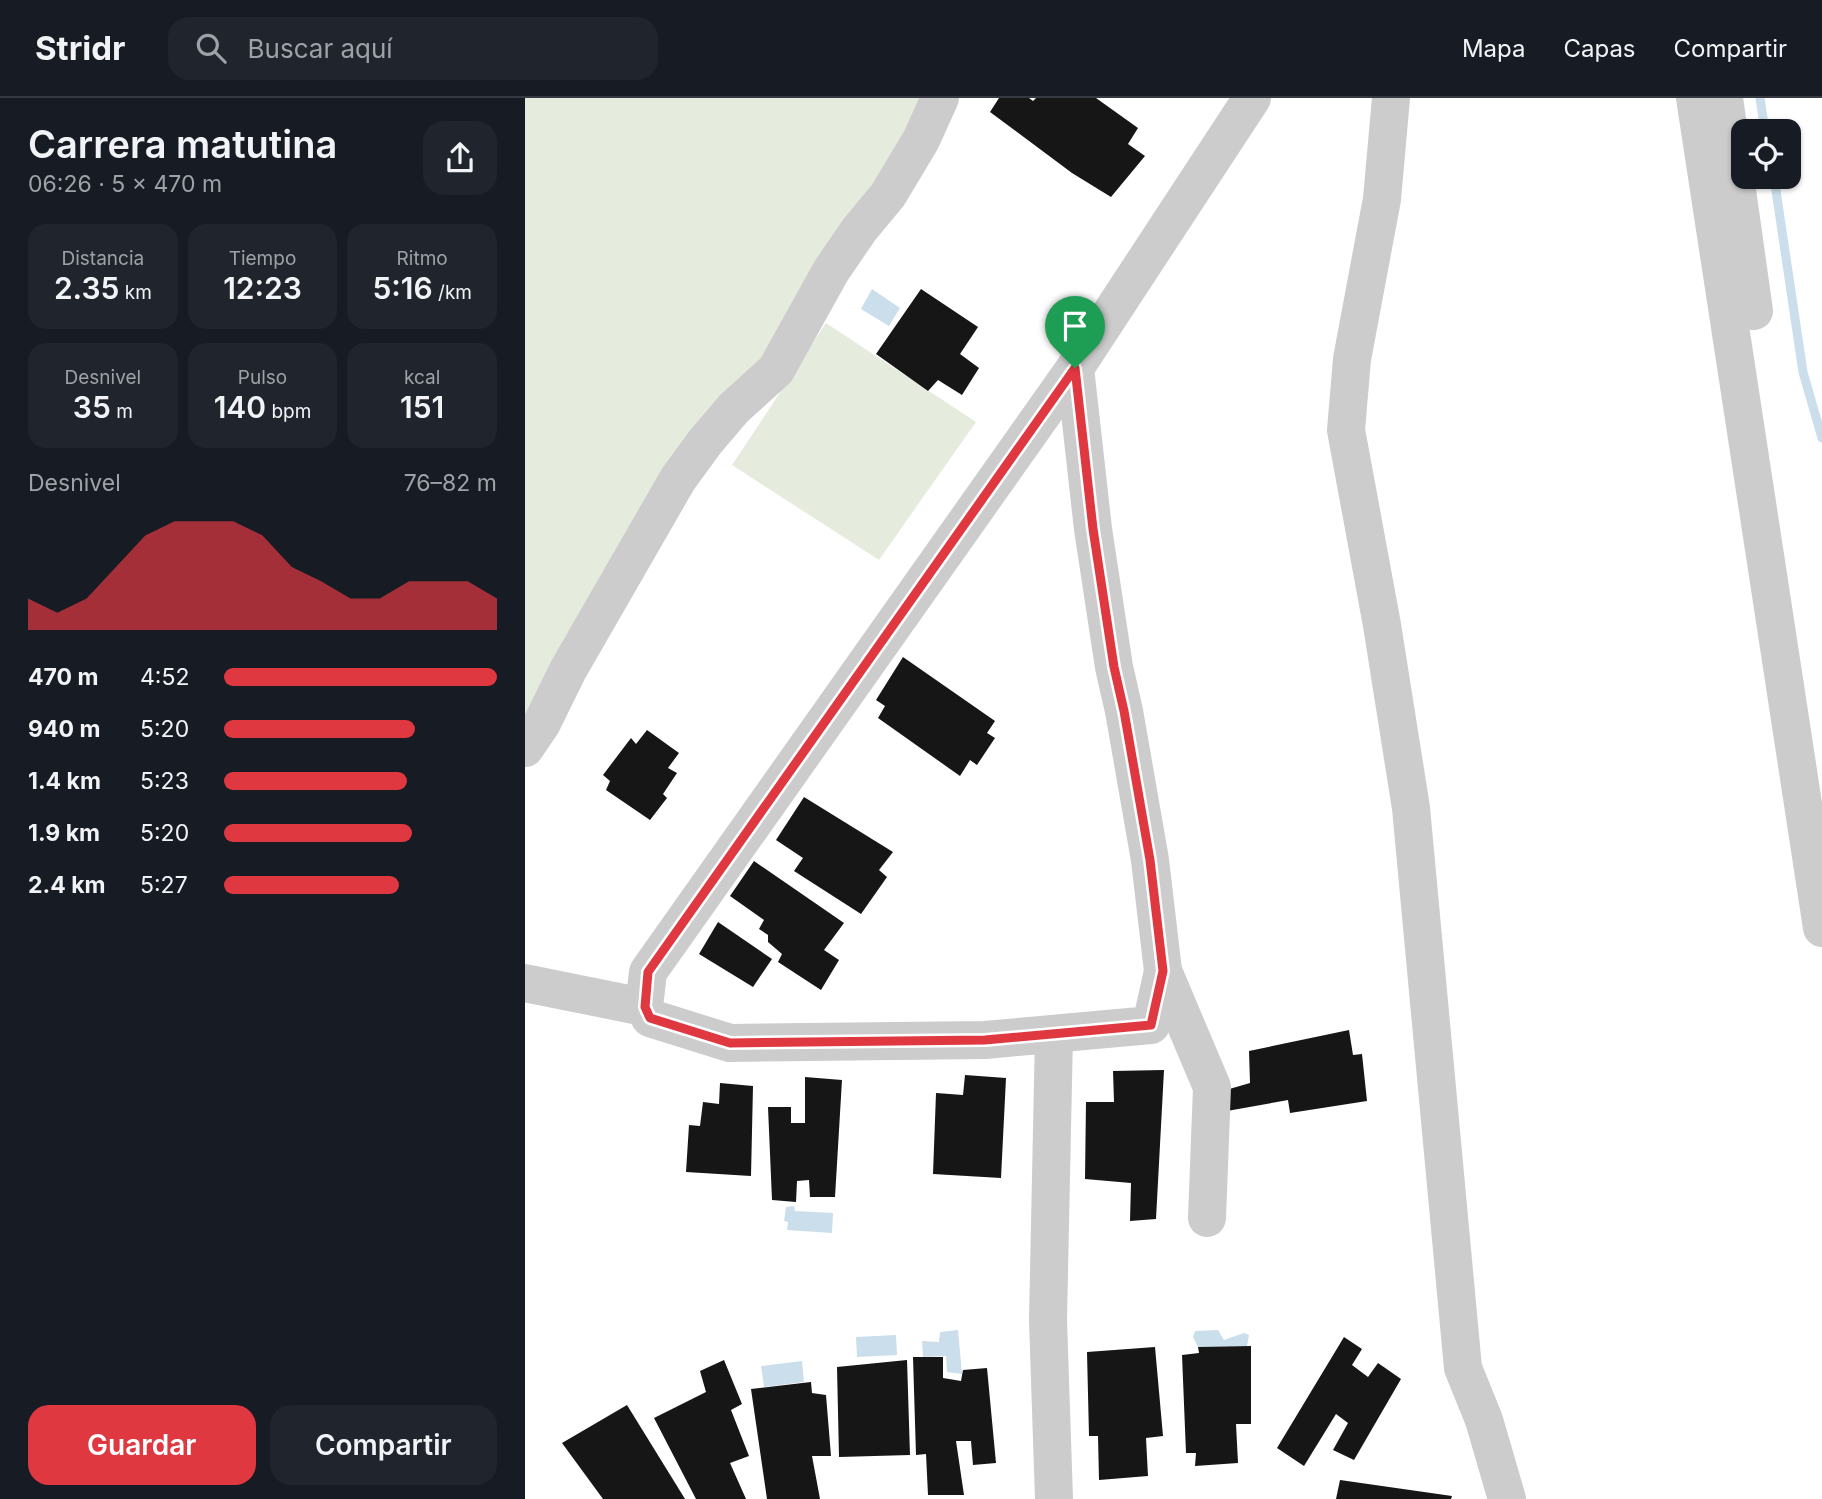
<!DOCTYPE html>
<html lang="es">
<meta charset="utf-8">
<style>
:root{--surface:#171b24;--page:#20242c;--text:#f1f3f6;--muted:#9ea1a6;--line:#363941;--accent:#e03841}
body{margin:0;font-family:Inter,sans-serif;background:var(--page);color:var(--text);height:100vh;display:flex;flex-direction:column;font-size:26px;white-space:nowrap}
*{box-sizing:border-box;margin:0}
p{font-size:23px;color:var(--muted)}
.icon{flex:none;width:38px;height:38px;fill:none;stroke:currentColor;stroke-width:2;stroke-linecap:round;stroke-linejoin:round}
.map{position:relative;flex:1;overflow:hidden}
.panel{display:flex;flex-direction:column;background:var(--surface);width:525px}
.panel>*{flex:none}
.tools{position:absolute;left:1206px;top:21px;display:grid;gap:14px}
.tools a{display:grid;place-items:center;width:70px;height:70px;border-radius:14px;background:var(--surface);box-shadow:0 2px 5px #0004;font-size:35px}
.pin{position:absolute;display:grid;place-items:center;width:60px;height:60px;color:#fff;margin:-72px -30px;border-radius:50% 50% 50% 0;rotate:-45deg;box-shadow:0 0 7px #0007}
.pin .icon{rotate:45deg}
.round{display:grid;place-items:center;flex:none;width:74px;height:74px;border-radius:21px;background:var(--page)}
.head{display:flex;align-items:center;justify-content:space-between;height:119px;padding:0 28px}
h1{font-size:38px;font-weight:600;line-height:52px}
.metrics{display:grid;grid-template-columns:repeat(3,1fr);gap:10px;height:119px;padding:7px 28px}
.metrics div{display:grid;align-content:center;border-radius:18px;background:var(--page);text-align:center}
.metrics b{font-size:30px;font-weight:600}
.metrics small{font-size:19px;font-weight:400}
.metrics p{font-size:19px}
.chart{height:196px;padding:14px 28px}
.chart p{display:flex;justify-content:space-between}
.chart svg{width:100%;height:126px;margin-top:7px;fill:var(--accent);opacity:.7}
.cta{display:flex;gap:14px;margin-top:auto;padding:14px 28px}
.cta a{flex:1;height:80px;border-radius:21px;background:var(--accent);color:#fff;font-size:28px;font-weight:600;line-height:80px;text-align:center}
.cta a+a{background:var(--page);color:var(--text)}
ul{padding:0 28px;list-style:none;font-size:23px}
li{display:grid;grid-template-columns:112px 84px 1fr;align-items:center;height:52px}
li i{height:18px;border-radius:9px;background:var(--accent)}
header{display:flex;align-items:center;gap:42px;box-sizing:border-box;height:98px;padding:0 35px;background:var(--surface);border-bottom:2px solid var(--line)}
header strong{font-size:33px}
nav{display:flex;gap:38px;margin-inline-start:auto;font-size:24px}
.search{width:490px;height:63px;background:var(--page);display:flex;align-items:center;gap:18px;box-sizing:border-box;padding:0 24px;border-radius:21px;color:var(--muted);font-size:26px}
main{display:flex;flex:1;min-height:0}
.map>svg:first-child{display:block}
.green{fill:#e5ecde}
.water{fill:#cbdeeb}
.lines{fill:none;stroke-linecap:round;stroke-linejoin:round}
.stream{stroke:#cbdeeb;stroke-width:9}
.building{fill:#161616}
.minor{stroke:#ccc;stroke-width:38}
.route-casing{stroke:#fff;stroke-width:14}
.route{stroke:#e03841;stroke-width:9}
</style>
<header>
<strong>Stridr</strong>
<div class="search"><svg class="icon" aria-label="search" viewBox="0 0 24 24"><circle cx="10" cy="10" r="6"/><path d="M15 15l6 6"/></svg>Buscar aquí</div>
<nav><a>Mapa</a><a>Capas</a><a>Compartir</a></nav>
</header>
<main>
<section class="panel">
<div class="head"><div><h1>Carrera matutina</h1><p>06:26 · 5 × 470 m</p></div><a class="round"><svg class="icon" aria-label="share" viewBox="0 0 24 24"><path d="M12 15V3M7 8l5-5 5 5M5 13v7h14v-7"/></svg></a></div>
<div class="metrics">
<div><p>Distancia</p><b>2.35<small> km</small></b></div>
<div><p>Tiempo</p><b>12:23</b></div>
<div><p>Ritmo</p><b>5:16<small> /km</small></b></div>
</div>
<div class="metrics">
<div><p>Desnivel</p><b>35<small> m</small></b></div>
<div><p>Pulso</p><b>140<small> bpm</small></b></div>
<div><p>kcal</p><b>151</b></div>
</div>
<div class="chart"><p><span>Desnivel</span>76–82 m</p>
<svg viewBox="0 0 160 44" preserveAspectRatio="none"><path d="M0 44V33L10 38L20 33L30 22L40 11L50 6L60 6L70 6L80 11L90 22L100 27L110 33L120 33L130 27L140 27L150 27L160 33V44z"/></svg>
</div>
<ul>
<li><b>470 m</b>4:52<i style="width:100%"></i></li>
<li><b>940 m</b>5:20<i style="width:70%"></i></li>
<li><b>1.4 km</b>5:23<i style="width:67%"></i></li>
<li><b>1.9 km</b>5:20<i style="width:69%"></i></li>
<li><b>2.4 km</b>5:27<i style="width:64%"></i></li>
</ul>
<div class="cta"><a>Guardar</a><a>Compartir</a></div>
</section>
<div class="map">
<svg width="1297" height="1401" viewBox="0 0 1297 1401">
<rect width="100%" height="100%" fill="#fff"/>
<!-- green -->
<g class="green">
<polygon points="0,0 415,0 209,310 0,650"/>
<polygon points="301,225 451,324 354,462 207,367"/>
</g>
<!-- water -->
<g class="water">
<polygon points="347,191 375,210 364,228 336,211"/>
<polygon points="269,1108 270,1113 308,1115 307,1135 262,1132 263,1124 259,1123 261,1109"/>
<polygon points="433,1232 437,1276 422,1274 421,1258 398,1259 397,1243 414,1244 415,1234"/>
<polygon points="693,1232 699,1242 719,1235 724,1237 722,1248 673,1249 668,1239 670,1233"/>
<polygon points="371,1237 372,1257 332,1259 331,1239"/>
<polygon points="277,1263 279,1284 239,1289 236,1268"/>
</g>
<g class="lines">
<!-- stream -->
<g class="stream">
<polyline points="1235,0 1240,33"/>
<polyline points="1249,79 1278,274 1297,340"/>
</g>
</g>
<!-- building -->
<g class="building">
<polygon points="474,0 504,0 508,3 511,0 571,0 613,30 603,46 620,58 586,99 547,75 465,14"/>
<polygon points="396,191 453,229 435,256 454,270 437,297 413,282 403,293 351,256"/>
<polygon points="378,559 470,623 462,635 470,640 452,667 445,662 435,678 353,620 360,608 351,602"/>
<polygon points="122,632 154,655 143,670 152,675 138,696 142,700 125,722 81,692 85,683 78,677 106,640 111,646"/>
<polygon points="279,699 368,754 354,772 362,779 336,816 269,773 278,760 251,742"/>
<polygon points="229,763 319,825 299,852 314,862 296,892 253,864 257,856 243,844 243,837 234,831 239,822 205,798"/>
<polygon points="193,824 247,861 228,889 174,856"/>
<polygon points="824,932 828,957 837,956 842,1003 765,1015 763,1002 702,1013 701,992 725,985 724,953"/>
<polygon points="639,972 631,1121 605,1123 606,1085 560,1081 561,1004 589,1004 588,973"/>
<polygon points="440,977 481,980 476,1080 408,1076 411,995 438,997"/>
<polygon points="280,979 317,982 310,1099 285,1099 284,1082 272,1083 271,1104 247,1102 243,1009 266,1009 266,1025 280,1025"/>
<polygon points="195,985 228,988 226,1078 161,1074 164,1027 175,1028 178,1004 194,1006"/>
<polygon points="819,1239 837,1251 827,1267 843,1279 853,1265 876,1281 829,1362 808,1352 823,1325 811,1316 779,1368 752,1350"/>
<polygon points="726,1248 726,1326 711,1326 713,1365 670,1368 671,1355 661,1355 657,1257 674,1255 673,1249"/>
<polygon points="630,1249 638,1338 621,1340 623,1378 574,1382 573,1338 564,1338 562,1254"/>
<polygon points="388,1259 418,1259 418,1280 436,1283 438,1272 462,1270 471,1365 448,1367 446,1343 431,1343 439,1397 403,1397 401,1356 391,1357"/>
<polygon points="199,1262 217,1306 206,1312 224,1358 205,1365 221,1401 171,1401 129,1320 181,1294 175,1273"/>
<polygon points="382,1262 385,1357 314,1359 312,1269"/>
<polygon points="286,1284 287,1295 301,1297 306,1358 287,1358 295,1401 242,1401 226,1291"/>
<polygon points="102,1307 160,1401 78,1401 37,1345"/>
<polygon points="815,1382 927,1398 926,1401 811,1401"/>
</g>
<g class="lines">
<!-- minor -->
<g class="minor">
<polyline points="866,0 857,101 827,261 821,332 857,527 886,710 938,1270 959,1322 982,1401"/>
<polyline points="1170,0 1297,830"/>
<polyline points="1199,0 1229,213"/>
<polyline points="550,270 568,431 589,569 599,613 625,762 638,873 626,927 460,942 205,945 125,920 119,909 123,874 550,270 727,0"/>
<polyline points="0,650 17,625 43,572 153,381 180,344 209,310 251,272 306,173 334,132 363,97 396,42 415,0"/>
<polyline points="638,873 687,989 682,1120"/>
<polyline points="0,885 119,909"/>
<polyline points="529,1401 523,1222 529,936"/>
</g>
</g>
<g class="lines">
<defs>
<polygon id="route" points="550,270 568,431 589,569 599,613 625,762 638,873 626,927 460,942 205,945 125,920 120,909 123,874"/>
</defs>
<!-- route casing -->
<use href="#route" class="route-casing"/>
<!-- route -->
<use href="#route" class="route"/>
</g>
</svg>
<div class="tools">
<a><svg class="icon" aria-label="locate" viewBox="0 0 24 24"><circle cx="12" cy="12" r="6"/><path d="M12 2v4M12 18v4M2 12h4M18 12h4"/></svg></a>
</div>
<div class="pin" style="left:550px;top:270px;background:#1e9e55"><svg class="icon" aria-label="arrive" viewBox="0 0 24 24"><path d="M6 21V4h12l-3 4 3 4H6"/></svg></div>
</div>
</main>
